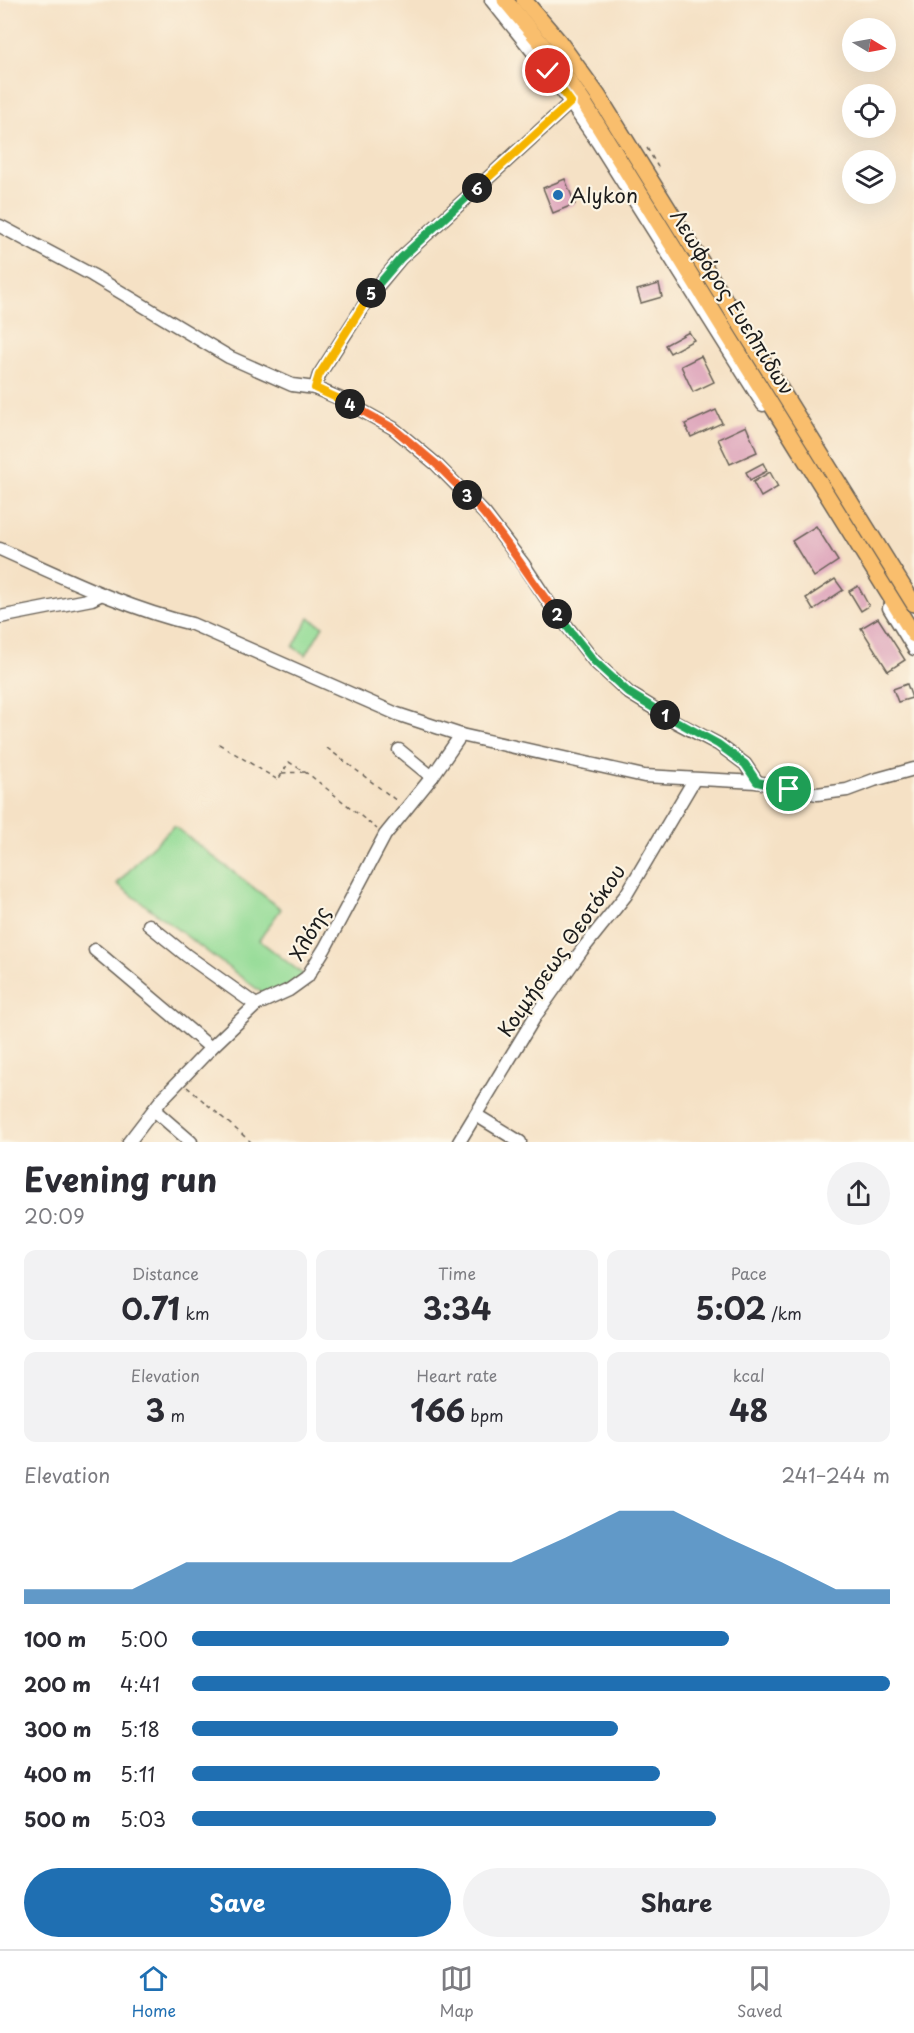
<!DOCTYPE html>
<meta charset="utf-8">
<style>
:root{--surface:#fff;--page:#f2f2f3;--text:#2b2b33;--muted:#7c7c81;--line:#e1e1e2;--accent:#1f6fb2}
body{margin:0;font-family:"Playpen Sans",sans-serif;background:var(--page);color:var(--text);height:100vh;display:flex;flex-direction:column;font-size:22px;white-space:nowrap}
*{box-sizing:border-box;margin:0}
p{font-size:20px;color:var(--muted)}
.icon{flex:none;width:33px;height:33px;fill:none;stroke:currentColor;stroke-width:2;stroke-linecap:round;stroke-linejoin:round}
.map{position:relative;height:1142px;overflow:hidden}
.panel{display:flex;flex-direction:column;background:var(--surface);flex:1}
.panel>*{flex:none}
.needle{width:39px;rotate:100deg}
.tools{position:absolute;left:842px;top:18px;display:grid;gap:12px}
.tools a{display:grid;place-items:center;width:54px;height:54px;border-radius:50%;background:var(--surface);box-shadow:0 6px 24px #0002;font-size:30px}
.pin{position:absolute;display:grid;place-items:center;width:51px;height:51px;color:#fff;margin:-26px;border:3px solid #fff;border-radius:50%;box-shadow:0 2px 6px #0007}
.km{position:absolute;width:30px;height:30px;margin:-15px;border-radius:50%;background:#222;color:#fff;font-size:16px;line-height:30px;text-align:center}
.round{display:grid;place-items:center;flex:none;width:63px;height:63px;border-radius:32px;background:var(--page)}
.head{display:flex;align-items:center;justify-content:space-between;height:102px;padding:0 24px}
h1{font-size:33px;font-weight:700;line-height:45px}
.metrics{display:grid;grid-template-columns:repeat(3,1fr);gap:9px;height:102px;padding:6px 24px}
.metrics div{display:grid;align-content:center;border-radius:12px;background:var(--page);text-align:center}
.metrics b{font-size:30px;font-weight:700}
.metrics small{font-size:16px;font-weight:400}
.metrics p{font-size:16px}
.chart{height:168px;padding:12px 24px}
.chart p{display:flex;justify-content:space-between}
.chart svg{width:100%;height:108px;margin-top:6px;fill:var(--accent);opacity:.7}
.action{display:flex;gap:12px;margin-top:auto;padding:12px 24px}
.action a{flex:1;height:69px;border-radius:36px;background:var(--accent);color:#fff;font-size:24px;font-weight:700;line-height:69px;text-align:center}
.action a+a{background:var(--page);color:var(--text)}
ul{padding:0 24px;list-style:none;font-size:20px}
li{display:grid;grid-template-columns:96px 72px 1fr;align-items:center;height:45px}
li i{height:15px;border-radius:8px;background:var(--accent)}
.menu{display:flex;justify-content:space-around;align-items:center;height:84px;border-top:2px solid var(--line);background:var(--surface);font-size:16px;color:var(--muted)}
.menu a{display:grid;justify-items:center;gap:3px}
.menu .on{color:var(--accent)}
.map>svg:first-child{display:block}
.green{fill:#93db95;stroke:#587c58;stroke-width:1.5}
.building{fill:#dda3ba}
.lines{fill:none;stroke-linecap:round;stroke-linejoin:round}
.minor-casing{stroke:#686157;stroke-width:15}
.major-casing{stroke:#686157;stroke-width:18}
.path{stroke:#686157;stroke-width:1.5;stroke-dasharray:4.5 4.5;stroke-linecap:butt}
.minor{stroke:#fff;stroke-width:12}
.major{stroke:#f9be6d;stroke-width:15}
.split-1-casing{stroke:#fff;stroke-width:12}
.split-2-casing{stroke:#fff;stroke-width:12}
.split-3-casing{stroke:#fff;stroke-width:12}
.split-4-casing{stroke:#fff;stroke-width:12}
.split-5-casing{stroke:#fff;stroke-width:12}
.split-6-casing{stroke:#fff;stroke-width:12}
.split-7-casing{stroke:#fff;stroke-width:12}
.split-1{stroke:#22a559;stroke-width:8}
.split-2{stroke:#22a559;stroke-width:8}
.split-3{stroke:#f0652b;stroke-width:8}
.split-4{stroke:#f0652b;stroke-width:8}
.split-5{stroke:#f5b400;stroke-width:8}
.split-6{stroke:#22a559;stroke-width:8}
.split-7{stroke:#f5b400;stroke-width:8}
.poi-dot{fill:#1f6fb2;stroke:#fcf5e5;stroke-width:2}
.labels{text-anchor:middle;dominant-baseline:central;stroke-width:4.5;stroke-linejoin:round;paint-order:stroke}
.poi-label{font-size:20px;fill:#1c1c1c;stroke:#fcf5e5;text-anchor:start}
.street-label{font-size:20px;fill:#1c1c1c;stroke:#fcf5e5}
</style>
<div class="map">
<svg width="914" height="1142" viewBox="0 0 914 1142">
<rect width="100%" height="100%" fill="#fcf5e5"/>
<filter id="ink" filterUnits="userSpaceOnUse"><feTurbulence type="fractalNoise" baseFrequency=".0167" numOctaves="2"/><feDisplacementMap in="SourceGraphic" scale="12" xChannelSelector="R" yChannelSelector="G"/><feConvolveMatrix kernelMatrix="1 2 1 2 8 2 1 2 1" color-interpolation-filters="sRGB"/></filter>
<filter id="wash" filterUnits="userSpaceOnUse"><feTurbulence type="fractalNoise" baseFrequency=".008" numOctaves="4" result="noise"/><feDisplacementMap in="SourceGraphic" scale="24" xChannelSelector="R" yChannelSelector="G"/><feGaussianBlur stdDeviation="1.35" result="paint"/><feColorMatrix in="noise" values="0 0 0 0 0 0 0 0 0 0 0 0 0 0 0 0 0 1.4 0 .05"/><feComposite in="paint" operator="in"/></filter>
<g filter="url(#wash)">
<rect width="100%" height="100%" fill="#f5e1c5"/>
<!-- green -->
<g class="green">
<polygon points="309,618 323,626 306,655 293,647"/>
<polygon points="174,826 281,909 259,940 304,975 293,985 265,995 117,884 145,853"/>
</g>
<g id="blocks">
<!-- building -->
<g class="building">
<polygon points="565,179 575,204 553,213 543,188"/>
<polygon points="659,284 662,297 641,303 637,290"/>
<polygon points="689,332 694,340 670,353 665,345"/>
<polygon points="701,356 714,382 693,392 681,366"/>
<polygon points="716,410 722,423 691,437 685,424"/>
<polygon points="746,426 757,452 730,464 718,439"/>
<polygon points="763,463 767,471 750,480 746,472"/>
<polygon points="770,472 778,487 761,497 753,482"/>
<polygon points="816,526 838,561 814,577 792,541"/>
<polygon points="835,579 843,590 813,610 806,598"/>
<polygon points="858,586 869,606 861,611 849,591"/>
<polygon points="878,618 905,660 888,671 861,628"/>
<polygon points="907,684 912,698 898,702 893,689"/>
</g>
</g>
</g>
<g filter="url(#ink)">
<use href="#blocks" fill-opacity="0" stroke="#686157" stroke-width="1.5"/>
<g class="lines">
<defs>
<g id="minor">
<polyline points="491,0 548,71 598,143 763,405"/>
<polyline points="0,226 92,275 229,357 292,385 315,388 341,399 393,428 436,464 485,514 524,565 549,603 594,661 629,693 676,722 718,744 745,764 757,782"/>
<polyline points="315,388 319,375 372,293 401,258 571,102"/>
<path d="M0,549c63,28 125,59 192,75l205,90 64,21 183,41 113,6 60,12 30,-4 27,-10 40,-11"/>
<polyline points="889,608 914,649"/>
<polyline points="0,617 92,599 102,594"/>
<polyline points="399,750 432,777"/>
<polyline points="149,925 186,955 256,1005"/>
<polyline points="95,950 211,1048"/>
<polyline points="154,1110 191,1142"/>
<polyline points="476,1115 520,1142"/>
<polyline points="129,1142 162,1099 211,1048 256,1005 289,990 307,977 325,948 385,835 432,777 461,735"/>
<polyline points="459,1142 536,1015 582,950 626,895 694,780"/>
</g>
<g id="major">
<polyline points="505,0 552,56 586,106 914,635"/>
<polyline points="524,0 558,40 599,97 914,604"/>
</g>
</defs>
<!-- minor casing -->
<use href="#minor" class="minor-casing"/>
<!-- major casing -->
<use href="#major" class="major-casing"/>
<!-- path -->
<g class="path">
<polyline points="647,148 658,167"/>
<polyline points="219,744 278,780 289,762 311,776 377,829"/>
<polyline points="327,748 397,801"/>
<polyline points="282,773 304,772"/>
<polyline points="187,1087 251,1142"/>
</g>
<!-- minor -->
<use href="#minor" class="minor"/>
<!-- major -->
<use href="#major" class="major"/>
</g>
</g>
<g class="lines" filter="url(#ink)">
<defs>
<polyline id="split-1" points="665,715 718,744 745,764 757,782 789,789"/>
<polyline id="split-2" points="557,614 594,661 629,693 665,715"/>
<path id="split-3" d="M467,495c36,37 59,79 90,119"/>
<polyline id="split-4" points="350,404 393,428 436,464 467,495"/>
<polyline id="split-5" points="350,404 315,388 319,375 371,293"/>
<polyline id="split-6" points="371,293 401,258 477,188"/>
<polyline id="split-7" points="477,188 571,102 548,71"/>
</defs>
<!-- split-1 casing -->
<use href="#split-1" class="split-1-casing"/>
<!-- split-2 casing -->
<use href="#split-2" class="split-2-casing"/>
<!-- split-3 casing -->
<use href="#split-3" class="split-3-casing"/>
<!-- split-4 casing -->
<use href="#split-4" class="split-4-casing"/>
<!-- split-5 casing -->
<use href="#split-5" class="split-5-casing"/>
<!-- split-6 casing -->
<use href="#split-6" class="split-6-casing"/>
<!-- split-7 casing -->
<use href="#split-7" class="split-7-casing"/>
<!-- split-1 -->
<use href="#split-1" class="split-1"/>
<!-- split-2 -->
<use href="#split-2" class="split-2"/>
<!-- split-3 -->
<use href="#split-3" class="split-3"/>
<!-- split-4 -->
<use href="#split-4" class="split-4"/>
<!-- split-5 -->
<use href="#split-5" class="split-5"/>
<!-- split-6 -->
<use href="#split-6" class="split-6"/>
<!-- split-7 -->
<use href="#split-7" class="split-7"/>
</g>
<!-- markers -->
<circle class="poi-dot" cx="558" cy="195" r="6"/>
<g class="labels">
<!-- poi labels -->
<g class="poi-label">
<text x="570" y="195">Alykon</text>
</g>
<!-- street labels -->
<g class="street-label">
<text transform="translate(733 302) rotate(58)">Λεωφόρος Ευελπίδων</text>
<text transform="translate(309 933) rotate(-60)">Χλόης</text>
<text transform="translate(561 950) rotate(-55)">Κοιμήσεως Θεοτόκου</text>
</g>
</g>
</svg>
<div class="tools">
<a><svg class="needle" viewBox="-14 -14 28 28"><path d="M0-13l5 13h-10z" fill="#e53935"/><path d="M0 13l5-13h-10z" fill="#7c7c81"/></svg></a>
<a><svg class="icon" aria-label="locate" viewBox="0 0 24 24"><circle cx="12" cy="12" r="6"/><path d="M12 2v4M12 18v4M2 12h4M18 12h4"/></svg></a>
<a><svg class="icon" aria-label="layers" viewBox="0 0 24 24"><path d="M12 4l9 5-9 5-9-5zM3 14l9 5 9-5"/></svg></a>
</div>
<div class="pin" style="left:789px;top:789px;background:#1e9e55"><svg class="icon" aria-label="arrive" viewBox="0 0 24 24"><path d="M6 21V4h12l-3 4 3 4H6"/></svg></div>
<div class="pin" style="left:548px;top:71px;background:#d93025"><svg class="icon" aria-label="check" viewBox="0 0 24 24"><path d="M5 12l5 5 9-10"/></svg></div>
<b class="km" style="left:665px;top:715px">1</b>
<b class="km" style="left:557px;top:614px">2</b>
<b class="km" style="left:467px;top:495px">3</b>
<b class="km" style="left:350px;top:404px">4</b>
<b class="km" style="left:371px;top:293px">5</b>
<b class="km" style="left:477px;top:188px">6</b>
</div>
<section class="panel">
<div class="head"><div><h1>Evening run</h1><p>20:09</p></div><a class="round"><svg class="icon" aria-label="share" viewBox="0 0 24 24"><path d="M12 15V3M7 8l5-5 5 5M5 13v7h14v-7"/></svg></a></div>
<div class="metrics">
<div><p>Distance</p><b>0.71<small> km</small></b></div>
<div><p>Time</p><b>3:34</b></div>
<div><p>Pace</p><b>5:02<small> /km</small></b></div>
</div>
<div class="metrics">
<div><p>Elevation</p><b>3<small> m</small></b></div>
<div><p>Heart rate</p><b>166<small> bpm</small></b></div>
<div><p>kcal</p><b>48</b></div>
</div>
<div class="chart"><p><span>Elevation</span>241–244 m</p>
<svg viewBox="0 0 160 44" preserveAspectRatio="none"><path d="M0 44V38L10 38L20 38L30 27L40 27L50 27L60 27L70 27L80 27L90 27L100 17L110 6L120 6L130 17L140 27L150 38L160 38V44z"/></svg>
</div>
<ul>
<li><b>100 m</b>5:00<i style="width:77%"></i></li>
<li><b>200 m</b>4:41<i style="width:100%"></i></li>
<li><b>300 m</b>5:18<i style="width:61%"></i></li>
<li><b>400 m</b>5:11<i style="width:67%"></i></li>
<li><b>500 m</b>5:03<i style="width:75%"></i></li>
</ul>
<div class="action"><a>Save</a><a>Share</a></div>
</section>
<nav class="menu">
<a class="on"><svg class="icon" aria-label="home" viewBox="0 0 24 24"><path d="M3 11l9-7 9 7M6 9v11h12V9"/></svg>Home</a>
<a><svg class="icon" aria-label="map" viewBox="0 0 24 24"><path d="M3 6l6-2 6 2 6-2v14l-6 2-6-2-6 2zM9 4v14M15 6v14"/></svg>Map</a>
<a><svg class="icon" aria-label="saved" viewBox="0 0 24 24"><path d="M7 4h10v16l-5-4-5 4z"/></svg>Saved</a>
</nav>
